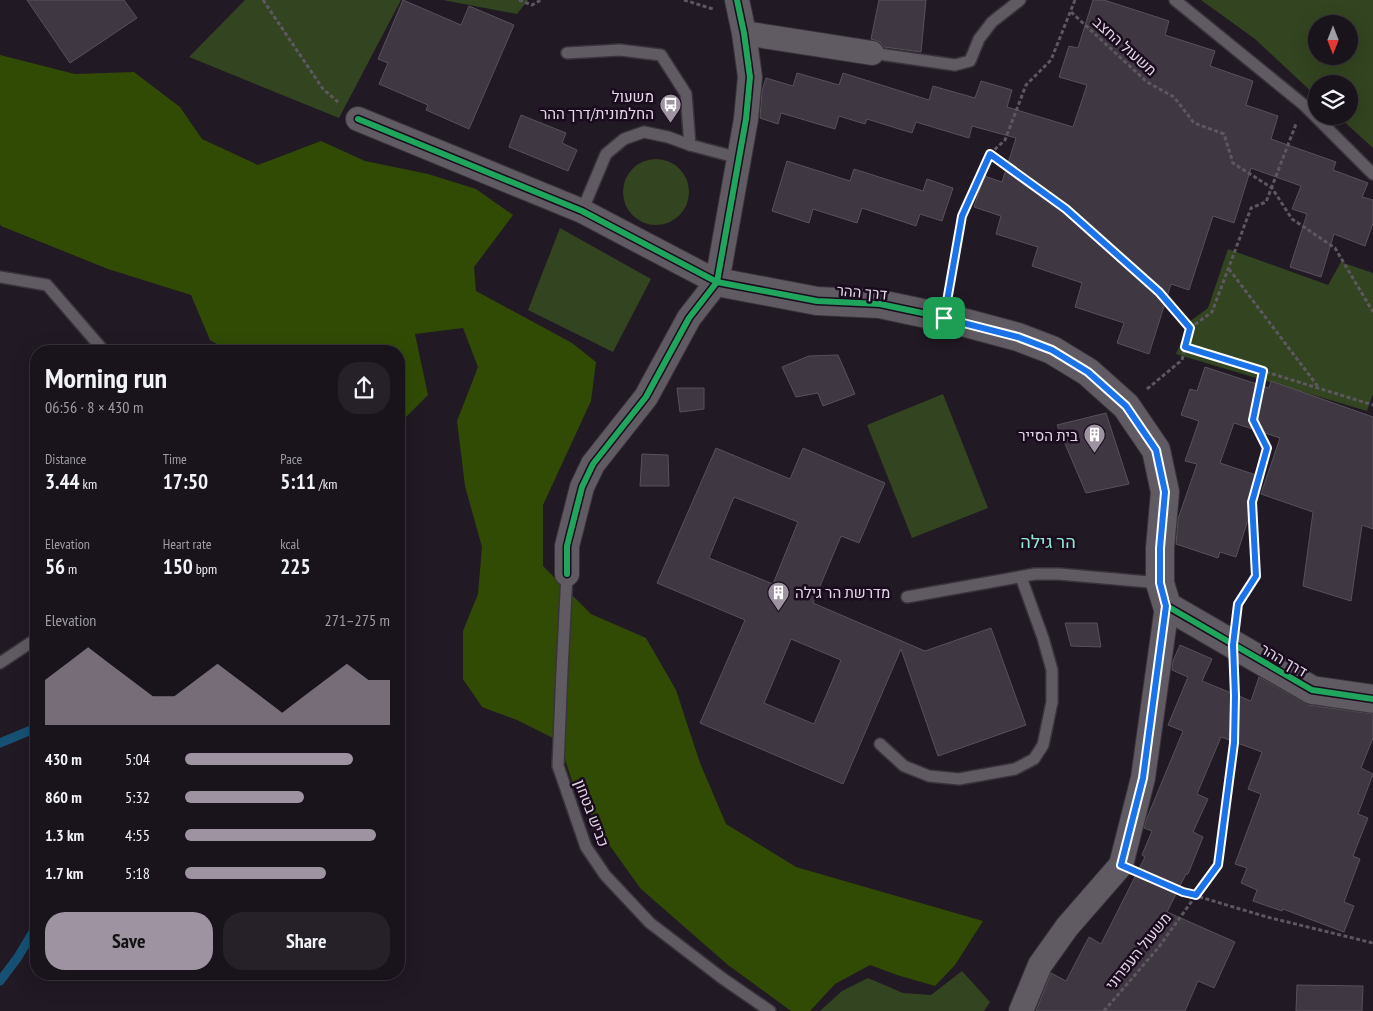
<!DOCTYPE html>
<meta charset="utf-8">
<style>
:root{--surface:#19131b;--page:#262028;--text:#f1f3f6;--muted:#9f9ea3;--line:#37323a;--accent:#9e94a1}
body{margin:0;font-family:"PT Sans Narrow",Heebo,sans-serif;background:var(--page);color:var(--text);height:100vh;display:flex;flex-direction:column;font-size:19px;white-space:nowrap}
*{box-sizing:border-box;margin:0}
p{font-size:16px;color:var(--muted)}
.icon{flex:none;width:28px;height:28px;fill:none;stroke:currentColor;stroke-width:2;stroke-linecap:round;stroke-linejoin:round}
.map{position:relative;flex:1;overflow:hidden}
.drawer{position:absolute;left:30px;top:345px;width:375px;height:635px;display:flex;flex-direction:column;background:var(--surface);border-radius:20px;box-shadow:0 5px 20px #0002,0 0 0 1px var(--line)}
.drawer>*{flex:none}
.needle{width:32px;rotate:180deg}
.controls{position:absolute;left:1308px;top:15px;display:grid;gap:10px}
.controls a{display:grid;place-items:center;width:50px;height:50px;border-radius:50%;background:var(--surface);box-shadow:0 5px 20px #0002,0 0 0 1px var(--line);font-size:25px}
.pin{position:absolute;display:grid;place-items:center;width:42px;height:42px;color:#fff;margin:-21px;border-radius:10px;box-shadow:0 2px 8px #0006}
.round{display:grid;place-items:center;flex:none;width:52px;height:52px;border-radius:20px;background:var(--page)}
.overview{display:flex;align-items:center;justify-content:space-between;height:85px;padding:0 15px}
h1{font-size:28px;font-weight:700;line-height:38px}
.stats{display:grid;grid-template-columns:repeat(3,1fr);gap:8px;height:85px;padding:5px 15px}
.stats div{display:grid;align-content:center}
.stats b{font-size:21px;font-weight:700}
.stats small{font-size:14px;font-weight:400}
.stats p{font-size:14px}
.chart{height:140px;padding:10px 15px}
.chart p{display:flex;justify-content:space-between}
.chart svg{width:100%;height:90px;margin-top:5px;fill:var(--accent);opacity:.7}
.button{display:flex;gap:10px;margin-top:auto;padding:10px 15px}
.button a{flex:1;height:58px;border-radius:20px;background:var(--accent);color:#111;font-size:20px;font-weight:700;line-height:58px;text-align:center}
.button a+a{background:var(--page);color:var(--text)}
ul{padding:0 15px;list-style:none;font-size:16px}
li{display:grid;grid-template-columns:80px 60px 1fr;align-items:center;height:38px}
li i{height:12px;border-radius:6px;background:var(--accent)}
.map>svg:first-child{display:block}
.green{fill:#334420;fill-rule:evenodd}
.forest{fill:#314b05}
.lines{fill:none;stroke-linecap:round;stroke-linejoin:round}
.stream{stroke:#165174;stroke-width:9}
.building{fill:#3f3741;stroke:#58515a;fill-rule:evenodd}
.lane-casing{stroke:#39333b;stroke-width:14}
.street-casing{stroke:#39333b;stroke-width:26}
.secondary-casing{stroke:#39333b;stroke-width:30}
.path{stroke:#5d5860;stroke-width:3;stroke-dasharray:4 2.5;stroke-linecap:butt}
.lane{stroke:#605a62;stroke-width:11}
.street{stroke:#605a62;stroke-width:24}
.secondary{stroke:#605a62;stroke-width:28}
.cycleway-casing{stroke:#1a0c1e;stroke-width:9}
.cycleway{stroke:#20a55d;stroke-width:6}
.route-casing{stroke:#fff;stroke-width:10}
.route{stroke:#1a73e8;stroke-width:6}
.labels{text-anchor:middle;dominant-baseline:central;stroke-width:5;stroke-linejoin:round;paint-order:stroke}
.street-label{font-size:15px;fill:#e2d7e5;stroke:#1a0c1e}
.poi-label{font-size:15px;fill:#e2d7e5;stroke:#1a0c1e;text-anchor:end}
.quarter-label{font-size:18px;fill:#8debce;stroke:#1a0c1e}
</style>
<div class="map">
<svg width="1373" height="1011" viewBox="0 0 1373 1011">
<rect width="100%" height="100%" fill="#211924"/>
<!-- green -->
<g class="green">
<polygon points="245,0 401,0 339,118 189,57"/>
<polygon points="443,0 528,0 517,14"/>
<path d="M1201,0h172v148l-35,-32h11v-32h-33v12l-61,-57zM1316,24h33v32h-33z"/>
<circle cx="656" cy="192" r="33"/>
<polygon points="560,228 651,279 613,352 528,310"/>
<polygon points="1228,249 1328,285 1341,262 1373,273 1373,394 1367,411 1176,354 1189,322 1208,308"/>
<polygon points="943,394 988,508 912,538 867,425"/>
<polygon points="962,971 990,1002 984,1011 820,1011 842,991 868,978 903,993 931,995"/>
</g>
<!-- forest -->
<polygon class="forest" points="0,55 75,74 134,72 180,107 202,139 258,165 321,141 365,161 428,174 476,189 513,215 474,267 476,291 572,343 596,362 591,401 543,505 543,566 591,614 646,638 676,690 700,763 726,824 796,867 983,921 955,965 935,986 897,975 870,965 835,984 810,1011 791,1011 728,965 641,889 605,839 574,787 559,741 517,720 482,707 463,679 463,631 478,594 482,547 465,486 457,421 478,367 463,328 415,334 428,395 399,424 399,351 229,351 210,340 191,295 108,269 1,226 0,224"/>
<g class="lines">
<!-- stream -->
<g class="stream">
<polyline points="0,743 36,728"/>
<polyline points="0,981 18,957 36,927"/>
</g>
</g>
<!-- building -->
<g class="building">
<polygon points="27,0 124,0 137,18 70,63"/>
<polygon points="403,0 461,25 469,6 514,25 469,129 426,110 428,105 379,84 388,63 378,59"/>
<polygon points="879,0 926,0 921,52 884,47 880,42 871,39"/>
<polygon points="1093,0 1104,0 1169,21 1165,35 1215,51 1210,66 1253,81 1246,105 1278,116 1271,139 1336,162 1333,170 1368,183 1362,197 1373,200 1373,223 1365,246 1334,234 1321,277 1290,267 1307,214 1292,209 1301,186 1251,168 1234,223 1213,216 1189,290 1171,284 1149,354 1117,343 1124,323 1075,307 1082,283 1032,266 1038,247 996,234 1001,216 974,207 984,176 1002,182 1016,138 972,126 969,138 916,122 912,133 867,119 865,124 839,116 835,129 781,113 778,124 760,118 762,91 766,78 793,86 797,73 839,85 843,73 929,100 933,86 975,98 981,81 1012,90 1007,107 1073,127 1087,85 1059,77 1069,46 1078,48"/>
<polygon points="521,115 566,133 562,143 577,150 568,171 509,147"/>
<polygon points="787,161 850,181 854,169 923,191 927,179 953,188 942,221 920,214 916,226 862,208 857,223 813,209 809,223 772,211"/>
<polygon points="838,355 855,394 823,406 818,393 796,397 782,367 809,356"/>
<polygon points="1205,367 1269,388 1271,381 1373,417 1373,529 1362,525 1351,601 1303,586 1313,512 1261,494 1280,438 1234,423 1220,463 1262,477 1236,557 1220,552 1218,558 1176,544 1178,519 1197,464 1185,461 1199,421 1181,415 1190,389 1197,391"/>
<polygon points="677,388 704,388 704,409 680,412"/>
<polygon points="1106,413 1129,484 1086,493 1057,425"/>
<path d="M716,448l74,31 13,-31 82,35 -26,60 -18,-7 -28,67 112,48 66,-23 35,97 -88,31 -37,-107 -58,135 -143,-61 45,-103 -88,-37zM734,497l64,25 -25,62 -64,-26zM791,639l50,21 -27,64 -50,-21z"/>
<polygon points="642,454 668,455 669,486 640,486"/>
<polygon points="1065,623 1097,623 1101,647 1071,646"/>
<polygon points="1180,645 1212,659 1202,681 1251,701 1259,677 1309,705 1373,714 1373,738 1361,768 1373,774 1358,814 1368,818 1353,856 1360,859 1344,902 1354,906 1344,932 1283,909 1282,911 1253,901 1257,890 1241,883 1247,868 1235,864 1261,794 1248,789 1262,752 1221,737 1197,794 1208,799 1193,832 1203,837 1188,874 1186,874 1167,912 1235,942 1214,988 1198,981 1185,1011 1036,1011 1051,973 1066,981 1089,937 1101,944 1145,857 1142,855 1152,831 1144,828 1147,818 1183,731 1168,725 1188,677 1172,670 1173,661"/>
<polygon points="1297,985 1363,986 1362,1011 1296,1011"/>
</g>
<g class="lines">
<defs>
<g id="lane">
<polyline points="1175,0 1304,105 1373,174"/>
<polyline points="567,53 620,50 661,55 686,94 690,145"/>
<polyline points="872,53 955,65 970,61 979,39 992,22 1020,0"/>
<polyline points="582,211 606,154 624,139 644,132 668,137 690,145 739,158"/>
<polyline points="0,277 47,285 104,351"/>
<polyline points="567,574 562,670 558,766 586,847 605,875 650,923 722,978 770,1011"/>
<polyline points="907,597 1035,574 1059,574 1160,583"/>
<polyline points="0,663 36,639"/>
<polyline points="880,744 904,766 929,776 959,779 1015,769 1034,759 1043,745 1052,702 1052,670 1043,638 1021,577"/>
</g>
<g id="street">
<polyline points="744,33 872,53"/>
<polyline points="358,119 582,211 717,282"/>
<polyline points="567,574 567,546 582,487 593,464 646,397 689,318 717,282 746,119 750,77 744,33 737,0"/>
<polyline points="1021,1011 1040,965 1067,927 1121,865 1143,778 1167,606"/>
</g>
<polyline id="secondary" points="717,282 817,301 880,304 955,320 1018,337 1052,350 1088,372 1126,406 1156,450 1165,492 1160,548 1160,583 1167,606 1312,690 1373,699"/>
</defs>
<!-- lane casing -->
<use href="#lane" class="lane-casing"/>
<!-- street casing -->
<use href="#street" class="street-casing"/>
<!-- secondary casing -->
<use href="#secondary" class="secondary-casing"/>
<!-- path -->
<g class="path">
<polyline points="263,0 323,89 338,102"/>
<polyline points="519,0 532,5 541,0"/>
<polyline points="684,0 713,9"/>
<polyline points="1071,12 1147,82 1174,97 1194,123 1224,134 1233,163 1272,188 1292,219 1335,248 1373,312"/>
<polyline points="990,154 1065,209 1159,292 1190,328"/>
<polyline points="1229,269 1319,388"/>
<polyline points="949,290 962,216 990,154 1005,140 1026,85 1051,60 1075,0"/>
<polyline points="1185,347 1373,405"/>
<polyline points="1147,389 1182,360 1190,328 1212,312 1251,208 1266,202 1296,124"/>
<polyline points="1237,614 1238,605 1256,576 1252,502 1267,448 1253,420 1263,371"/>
<polyline points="1145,875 1183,892 1267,917 1373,943"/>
<polyline points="1104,1011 1158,948 1218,865 1234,743 1234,677"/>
</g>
<!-- lane -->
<use href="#lane" class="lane"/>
<!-- street -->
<use href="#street" class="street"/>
<!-- secondary -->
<use href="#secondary" class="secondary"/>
<defs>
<g id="cycleway">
<polyline points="358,119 582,211 717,282 817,301 880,304 955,320 1018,337 1052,350 1088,372 1126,406 1156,450 1165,492 1160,548 1160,583 1167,606 1312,690 1373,699"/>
<polyline points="567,574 567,546 582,487 593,464 646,397 689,318 717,282 746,119 750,77 744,33 737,0"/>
</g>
</defs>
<!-- cycleway casing -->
<use href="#cycleway" class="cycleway-casing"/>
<!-- cycleway -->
<use href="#cycleway" class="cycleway"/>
</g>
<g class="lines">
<defs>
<polygon id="route" points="990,154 1066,209 1159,292 1190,328 1185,347 1263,371 1253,420 1267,448 1252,502 1256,576 1238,604 1233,645 1235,696 1234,743 1218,865 1196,895 1183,892 1121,865 1143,778 1166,606 1160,583 1160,548 1165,492 1156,450 1126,406 1088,372 1052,350 1018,337 944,318 962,216"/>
</defs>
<!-- route casing -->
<use href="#route" class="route-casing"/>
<!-- route -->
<use href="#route" class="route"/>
</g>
<!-- icons -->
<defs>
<symbol id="bus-pin" viewBox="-11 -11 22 30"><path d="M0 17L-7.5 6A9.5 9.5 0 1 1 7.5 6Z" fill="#9e94a1" stroke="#1a0c1e"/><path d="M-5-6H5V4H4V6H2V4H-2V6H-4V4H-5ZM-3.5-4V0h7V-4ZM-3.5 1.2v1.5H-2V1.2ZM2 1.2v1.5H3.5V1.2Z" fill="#fff"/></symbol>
<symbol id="building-pin" viewBox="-11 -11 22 30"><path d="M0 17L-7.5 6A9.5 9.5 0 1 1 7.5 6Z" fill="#9e94a1" stroke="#1a0c1e"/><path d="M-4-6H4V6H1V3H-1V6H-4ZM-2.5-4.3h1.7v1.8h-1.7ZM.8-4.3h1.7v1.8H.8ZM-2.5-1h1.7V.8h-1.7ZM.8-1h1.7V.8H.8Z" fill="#fff"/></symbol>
</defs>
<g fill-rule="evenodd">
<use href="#bus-pin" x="658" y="92" width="25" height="34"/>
<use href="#building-pin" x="1082" y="422" width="25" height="34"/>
<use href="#building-pin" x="766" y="580" width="25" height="34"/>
</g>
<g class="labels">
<!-- street labels -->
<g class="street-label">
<text transform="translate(1125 46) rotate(42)">משעול החצב</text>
<text transform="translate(862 292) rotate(5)">דרך ההר</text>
<text transform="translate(1284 660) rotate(30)">דרך ההר</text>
<text transform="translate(592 813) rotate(69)">כביש בטחון</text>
<text transform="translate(1138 951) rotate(-51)">משעול העפרוני</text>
</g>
<!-- poi labels -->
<g class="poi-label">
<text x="654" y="96">משעול<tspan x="654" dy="17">החלמונית/דרך ההר</tspan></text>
<text x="1078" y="435">בית הסייר</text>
<text x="795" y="592" text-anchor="start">מדרשת הר גילה</text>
</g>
<!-- quarter labels -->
<g class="quarter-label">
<text x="1048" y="541">הר גילה</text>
</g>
</g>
</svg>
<div class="controls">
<a><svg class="needle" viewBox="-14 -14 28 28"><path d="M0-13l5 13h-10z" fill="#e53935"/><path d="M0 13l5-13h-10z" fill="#9f9ea3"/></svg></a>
<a><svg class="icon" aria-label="layers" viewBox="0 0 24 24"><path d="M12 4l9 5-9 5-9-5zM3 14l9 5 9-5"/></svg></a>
</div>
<div class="pin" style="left:944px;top:318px;background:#1e9e55"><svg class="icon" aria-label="arrive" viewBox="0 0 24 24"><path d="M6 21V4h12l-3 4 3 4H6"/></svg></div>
<section class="drawer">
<div class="overview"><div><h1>Morning run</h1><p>06:56 · 8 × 430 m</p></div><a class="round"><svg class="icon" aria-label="share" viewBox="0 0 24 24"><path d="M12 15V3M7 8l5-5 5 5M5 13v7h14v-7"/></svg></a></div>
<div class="stats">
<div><p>Distance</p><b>3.44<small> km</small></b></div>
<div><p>Time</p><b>17:50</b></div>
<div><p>Pace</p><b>5:11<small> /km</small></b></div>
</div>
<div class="stats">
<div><p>Elevation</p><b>56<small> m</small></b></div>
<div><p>Heart rate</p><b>150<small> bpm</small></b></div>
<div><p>kcal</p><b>225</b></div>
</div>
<div class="chart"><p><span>Elevation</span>271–275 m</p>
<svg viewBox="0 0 160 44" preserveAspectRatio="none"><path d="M0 44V22L10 14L20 6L30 14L40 22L50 30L60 30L70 22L80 14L90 22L100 30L110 38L120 30L130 22L140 14L150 22L160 22V44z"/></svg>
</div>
<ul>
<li><b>430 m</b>5:04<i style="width:82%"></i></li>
<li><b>860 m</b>5:32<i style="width:58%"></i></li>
<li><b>1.3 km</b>4:55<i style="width:93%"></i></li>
<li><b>1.7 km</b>5:18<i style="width:69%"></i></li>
</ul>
<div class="button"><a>Save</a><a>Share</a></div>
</section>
</div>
